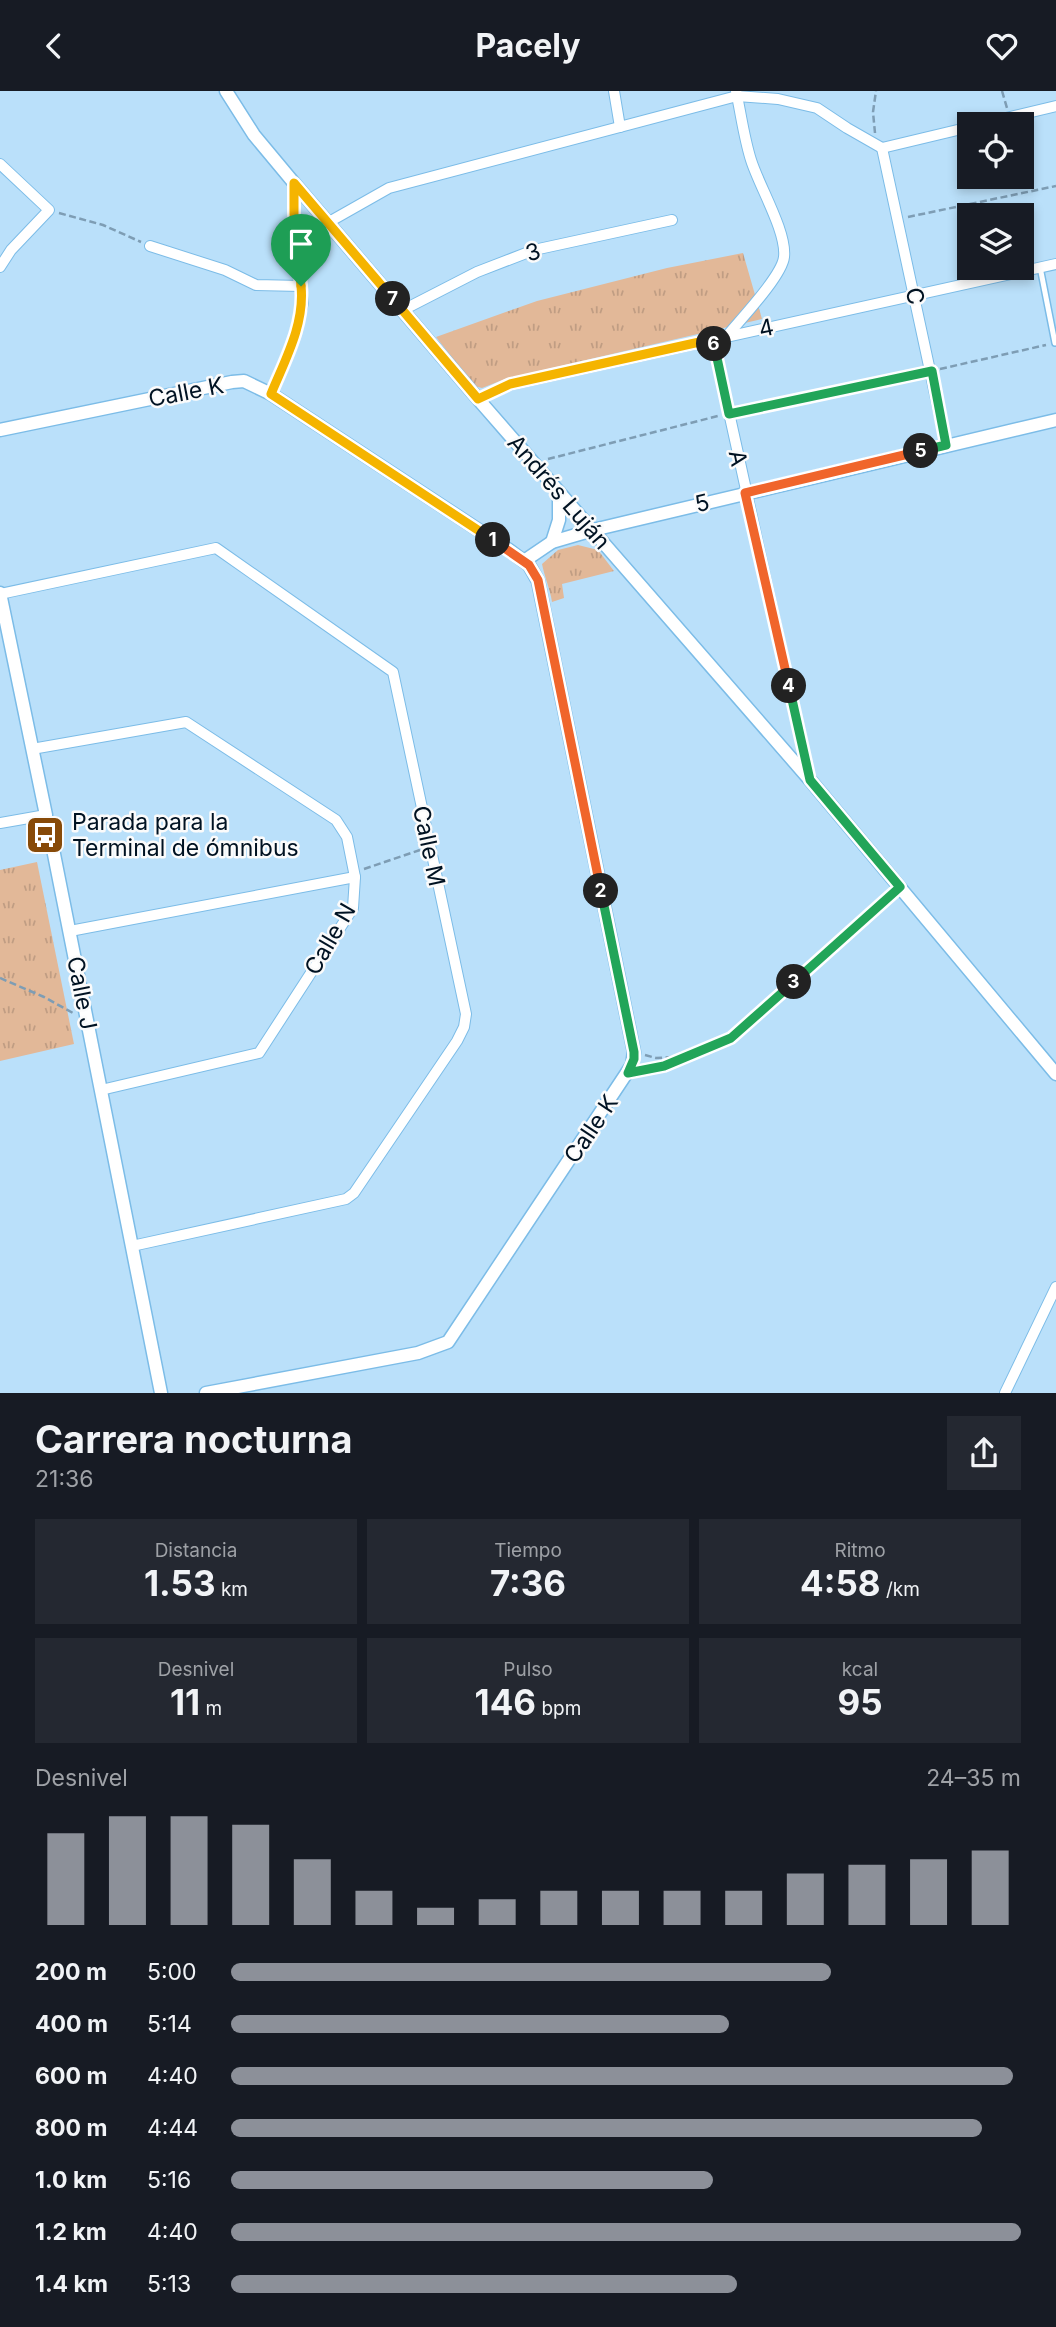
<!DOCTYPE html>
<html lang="es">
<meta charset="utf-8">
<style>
:root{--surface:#171b24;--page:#242831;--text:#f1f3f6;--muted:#9ea1a6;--accent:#8c9099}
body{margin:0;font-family:Inter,sans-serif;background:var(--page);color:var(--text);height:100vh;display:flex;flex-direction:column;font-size:26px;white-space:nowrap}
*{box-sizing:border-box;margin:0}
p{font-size:23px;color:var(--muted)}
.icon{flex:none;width:38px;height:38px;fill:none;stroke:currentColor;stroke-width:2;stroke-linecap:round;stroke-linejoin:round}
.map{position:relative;height:1302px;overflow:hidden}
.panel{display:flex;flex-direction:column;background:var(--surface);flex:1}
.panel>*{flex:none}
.fabs{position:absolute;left:957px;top:21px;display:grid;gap:14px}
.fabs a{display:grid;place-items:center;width:77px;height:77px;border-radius:0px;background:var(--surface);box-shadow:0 4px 10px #0003;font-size:35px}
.pin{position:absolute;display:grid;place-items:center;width:60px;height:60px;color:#fff;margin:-72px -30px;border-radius:50% 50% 50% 0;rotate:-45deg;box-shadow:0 0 7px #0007}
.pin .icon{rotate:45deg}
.km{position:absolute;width:35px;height:35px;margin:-18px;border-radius:50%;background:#222;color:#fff;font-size:19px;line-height:35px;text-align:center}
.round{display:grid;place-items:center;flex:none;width:74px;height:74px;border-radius:0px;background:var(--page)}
.head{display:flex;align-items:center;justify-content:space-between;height:119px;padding:0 35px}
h1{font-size:38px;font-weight:700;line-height:52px}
.figures{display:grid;grid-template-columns:repeat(3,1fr);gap:10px;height:119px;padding:7px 35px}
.figures div{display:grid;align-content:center;border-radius:0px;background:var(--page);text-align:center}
.figures b{font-size:35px;font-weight:700}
.figures small{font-size:19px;font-weight:400}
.figures p{font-size:19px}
.chart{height:196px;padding:14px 35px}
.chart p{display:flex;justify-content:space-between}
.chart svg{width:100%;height:126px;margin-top:7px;stroke:var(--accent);stroke-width:6}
ul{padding:0 35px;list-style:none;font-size:23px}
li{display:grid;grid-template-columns:112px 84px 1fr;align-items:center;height:52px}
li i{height:18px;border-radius:9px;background:var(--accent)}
header{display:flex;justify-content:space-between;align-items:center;height:91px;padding:0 35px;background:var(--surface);font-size:32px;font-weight:700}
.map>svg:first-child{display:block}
.grass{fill:url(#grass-tufts)}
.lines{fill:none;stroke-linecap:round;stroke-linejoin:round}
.service-casing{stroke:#7cbce7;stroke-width:8}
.minor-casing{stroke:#7cbce7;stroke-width:12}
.tertiary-casing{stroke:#7cbce7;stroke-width:15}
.path{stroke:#7e9db4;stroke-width:2.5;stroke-dasharray:7 3.5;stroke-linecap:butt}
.service{stroke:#fff;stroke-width:5}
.minor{stroke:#fff;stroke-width:10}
.tertiary{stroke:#fff;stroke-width:12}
.split-1-casing{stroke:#fff;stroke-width:14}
.split-2-casing{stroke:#fff;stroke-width:14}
.split-3-casing{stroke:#fff;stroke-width:14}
.split-4-casing{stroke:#fff;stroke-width:14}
.split-5-casing{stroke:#fff;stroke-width:14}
.split-6-casing{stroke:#fff;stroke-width:14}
.split-7-casing{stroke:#fff;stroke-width:14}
.split-8-casing{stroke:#fff;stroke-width:14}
.split-1{stroke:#f5b400;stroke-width:9}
.split-2{stroke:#f0652b;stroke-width:9}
.split-3{stroke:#22a559;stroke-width:9}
.split-4{stroke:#22a559;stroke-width:9}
.split-5{stroke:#f0652b;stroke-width:9}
.split-6{stroke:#22a559;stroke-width:9}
.split-7{stroke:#f5b400;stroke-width:9}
.split-8{stroke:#f5b400;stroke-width:9}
.labels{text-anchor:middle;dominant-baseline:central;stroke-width:5;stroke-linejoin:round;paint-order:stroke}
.street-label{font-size:23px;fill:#001222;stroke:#fbfbfb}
.poi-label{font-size:23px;fill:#001222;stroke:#fbfbfb;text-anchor:start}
</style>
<header><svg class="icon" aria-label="back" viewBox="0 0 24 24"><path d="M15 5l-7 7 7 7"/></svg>Pacely<svg class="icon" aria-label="heart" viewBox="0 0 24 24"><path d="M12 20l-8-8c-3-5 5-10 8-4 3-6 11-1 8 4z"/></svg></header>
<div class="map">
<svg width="1056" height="1302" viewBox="0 0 1056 1302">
<defs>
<pattern id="grass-tufts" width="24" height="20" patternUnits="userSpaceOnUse" patternTransform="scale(1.75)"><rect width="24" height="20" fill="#e2b898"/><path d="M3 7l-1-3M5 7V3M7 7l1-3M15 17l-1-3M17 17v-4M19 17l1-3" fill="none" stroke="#c09d83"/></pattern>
</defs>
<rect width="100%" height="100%" fill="#bae0fa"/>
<!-- grass -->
<g class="grass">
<polygon points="743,162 762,228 505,288 482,297 474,295 436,246 537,210 667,177"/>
<path d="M578,454l20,5 16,21 -52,13 2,14 -12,4c-2,-13 -8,-27 -10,-38l16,-14z"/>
<polygon points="37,771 74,953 0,970 0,779"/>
</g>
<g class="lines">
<defs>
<polyline id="service" points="1040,176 1055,252"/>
<g id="minor">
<polyline points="614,0 620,36"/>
<polyline points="981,33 1056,15"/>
<polyline points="882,57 946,354"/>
<polyline points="882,57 970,36"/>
<polyline points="0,73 49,119 11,159 0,176"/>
<polyline points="329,131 389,97 737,5 778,8 817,17 847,37 882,57"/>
<polyline points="150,155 225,179 256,194 301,195"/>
<polyline points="403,219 477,181 534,159 672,129"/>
<path d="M727,245c13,-16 55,-60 57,-79 3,-25 -25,-71 -33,-97 -7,-22 -10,-46 -15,-69"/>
<polyline points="713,249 810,689"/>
<polyline points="271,303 293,249 303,212 294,123 294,92"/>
<polyline points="478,308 510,294 1056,173"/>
<polyline points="0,503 216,457 393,581 466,923 464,936 457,950 354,1102 346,1108 132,1155"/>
<polyline points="32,658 186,631 336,729 347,746 355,786 353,817 259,962 101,999"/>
<polyline points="0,732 46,724 50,743"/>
<polyline points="70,840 355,786"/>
<polyline points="683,966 731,947 900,796"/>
<polyline points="1005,1302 1056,1196"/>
</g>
<g id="tertiary">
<polyline points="226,0 254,44 294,92 478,308 810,689 1056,983"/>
<polyline points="0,339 232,291 244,290 271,303 509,459 529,474 538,490 634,961 632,974 448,1251 418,1262 206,1302"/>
<polyline points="552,451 559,429 559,401"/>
<polyline points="524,470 552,451 593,439 1056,329"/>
<polyline points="0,502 46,724"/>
<polyline points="50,743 161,1302"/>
</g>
</defs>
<!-- service casing -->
<use href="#service" class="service-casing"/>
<!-- minor casing -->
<use href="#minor" class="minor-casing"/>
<!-- tertiary casing -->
<use href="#tertiary" class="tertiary-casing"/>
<!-- path -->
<g class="path">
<polyline points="1002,0 1007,17"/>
<polyline points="875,42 873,21 876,0"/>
<polyline points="59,122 103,134 141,151"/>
<polyline points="908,126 1056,95"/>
<polyline points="940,278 1046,254"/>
<polyline points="738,321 920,283"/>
<polyline points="548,368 718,325"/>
<polyline points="364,778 420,759"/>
<polyline points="0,887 44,906 73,922"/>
<polyline points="645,964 656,967 673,966"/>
<polyline points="642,981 672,971"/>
</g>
<!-- service -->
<use href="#service" class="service"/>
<!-- minor -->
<use href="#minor" class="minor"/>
<!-- tertiary -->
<use href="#tertiary" class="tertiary"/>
</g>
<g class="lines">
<defs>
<path id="split-1" d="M301,195c4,38 -16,74 -30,108l222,146"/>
<polyline id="split-2" points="493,449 529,474 538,489 601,800"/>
<polyline id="split-3" points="601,800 634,961 634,968 628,982 664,975 731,947 794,891"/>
<polyline id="split-4" points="789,595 810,689 900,796 794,891"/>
<polyline id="split-5" points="789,595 745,402 921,360"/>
<polyline id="split-6" points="714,253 729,323 932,280 946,354 921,360"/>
<polyline id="split-7" points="393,208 478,308 510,293 713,248 714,253"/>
<polyline id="split-8" points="301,195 294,123 294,92 393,208"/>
</defs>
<!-- split-1 casing -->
<use href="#split-1" class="split-1-casing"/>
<!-- split-2 casing -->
<use href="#split-2" class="split-2-casing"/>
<!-- split-3 casing -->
<use href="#split-3" class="split-3-casing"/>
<!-- split-4 casing -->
<use href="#split-4" class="split-4-casing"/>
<!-- split-5 casing -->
<use href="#split-5" class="split-5-casing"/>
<!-- split-6 casing -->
<use href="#split-6" class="split-6-casing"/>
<!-- split-7 casing -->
<use href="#split-7" class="split-7-casing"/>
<!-- split-8 casing -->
<use href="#split-8" class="split-8-casing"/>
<!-- split-1 -->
<use href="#split-1" class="split-1"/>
<!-- split-2 -->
<use href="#split-2" class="split-2"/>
<!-- split-3 -->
<use href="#split-3" class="split-3"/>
<!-- split-4 -->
<use href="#split-4" class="split-4"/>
<!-- split-5 -->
<use href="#split-5" class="split-5"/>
<!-- split-6 -->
<use href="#split-6" class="split-6"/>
<!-- split-7 -->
<use href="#split-7" class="split-7"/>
<!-- split-8 -->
<use href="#split-8" class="split-8"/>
</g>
<!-- icons -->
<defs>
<symbol id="bus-square" viewBox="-11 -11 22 22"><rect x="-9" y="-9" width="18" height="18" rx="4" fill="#874a08" stroke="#fbfbfb"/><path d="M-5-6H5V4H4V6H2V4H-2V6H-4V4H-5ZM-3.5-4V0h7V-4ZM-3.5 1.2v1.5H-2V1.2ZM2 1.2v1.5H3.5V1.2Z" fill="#fff"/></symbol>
</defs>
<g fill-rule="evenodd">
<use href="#bus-square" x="23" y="722" width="44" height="44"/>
</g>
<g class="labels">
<!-- street labels -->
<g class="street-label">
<text transform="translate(533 161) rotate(-17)">3</text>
<text transform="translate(915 205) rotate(78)">C</text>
<text transform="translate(766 237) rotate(-12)">4</text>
<text transform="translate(186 301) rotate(-11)">Calle K</text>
<text transform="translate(738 367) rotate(78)">A</text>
<text transform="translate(559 401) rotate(49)">Andrés Luján</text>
<text transform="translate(702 412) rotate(-14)">5</text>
<text transform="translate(429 755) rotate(78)">Calle M</text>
<text transform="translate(330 848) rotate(-60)">Calle N</text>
<text transform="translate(82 902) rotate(79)">Calle J</text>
<text transform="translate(591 1038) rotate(-56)">Calle K</text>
</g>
<!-- poi labels -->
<g class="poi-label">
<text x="72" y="731">Parada para la<tspan x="72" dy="26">Terminal de ómnibus</tspan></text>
</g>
</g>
</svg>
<div class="fabs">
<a><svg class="icon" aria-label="locate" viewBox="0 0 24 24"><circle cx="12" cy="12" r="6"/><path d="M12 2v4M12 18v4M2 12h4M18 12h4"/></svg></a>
<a><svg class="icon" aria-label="layers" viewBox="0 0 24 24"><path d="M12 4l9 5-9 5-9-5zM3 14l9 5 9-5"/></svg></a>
</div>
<div class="pin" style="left:301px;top:195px;background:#1e9e55"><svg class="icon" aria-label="arrive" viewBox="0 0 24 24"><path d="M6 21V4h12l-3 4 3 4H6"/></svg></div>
<b class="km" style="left:493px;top:449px">1</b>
<b class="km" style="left:601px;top:800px">2</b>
<b class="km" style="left:794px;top:891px">3</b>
<b class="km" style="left:789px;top:595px">4</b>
<b class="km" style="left:921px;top:360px">5</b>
<b class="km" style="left:714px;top:253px">6</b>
<b class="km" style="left:393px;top:208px">7</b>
</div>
<section class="panel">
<div class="head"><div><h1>Carrera nocturna</h1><p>21:36</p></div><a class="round"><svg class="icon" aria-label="share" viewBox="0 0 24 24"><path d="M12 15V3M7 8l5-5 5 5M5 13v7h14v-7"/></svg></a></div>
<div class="figures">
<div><p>Distancia</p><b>1.53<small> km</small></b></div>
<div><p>Tiempo</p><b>7:36</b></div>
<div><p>Ritmo</p><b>4:58<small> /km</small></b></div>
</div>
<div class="figures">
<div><p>Desnivel</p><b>11<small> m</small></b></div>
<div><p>Pulso</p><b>146<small> bpm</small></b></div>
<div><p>kcal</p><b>95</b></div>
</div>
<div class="chart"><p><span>Desnivel</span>24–35 m</p>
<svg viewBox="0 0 160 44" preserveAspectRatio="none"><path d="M5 44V12M15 44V6M25 44V6M35 44V9M45 44V21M55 44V32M65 44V38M75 44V35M85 44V32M95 44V32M105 44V32M115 44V32M125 44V26M135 44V23M145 44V21M155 44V18"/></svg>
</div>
<ul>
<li><b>200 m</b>5:00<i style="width:76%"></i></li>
<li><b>400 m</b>5:14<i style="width:63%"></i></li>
<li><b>600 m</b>4:40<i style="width:99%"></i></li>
<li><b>800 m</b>4:44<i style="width:95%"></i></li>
<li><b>1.0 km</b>5:16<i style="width:61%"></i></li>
<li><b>1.2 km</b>4:40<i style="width:100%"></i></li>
<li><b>1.4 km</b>5:13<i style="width:64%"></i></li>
</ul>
</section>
